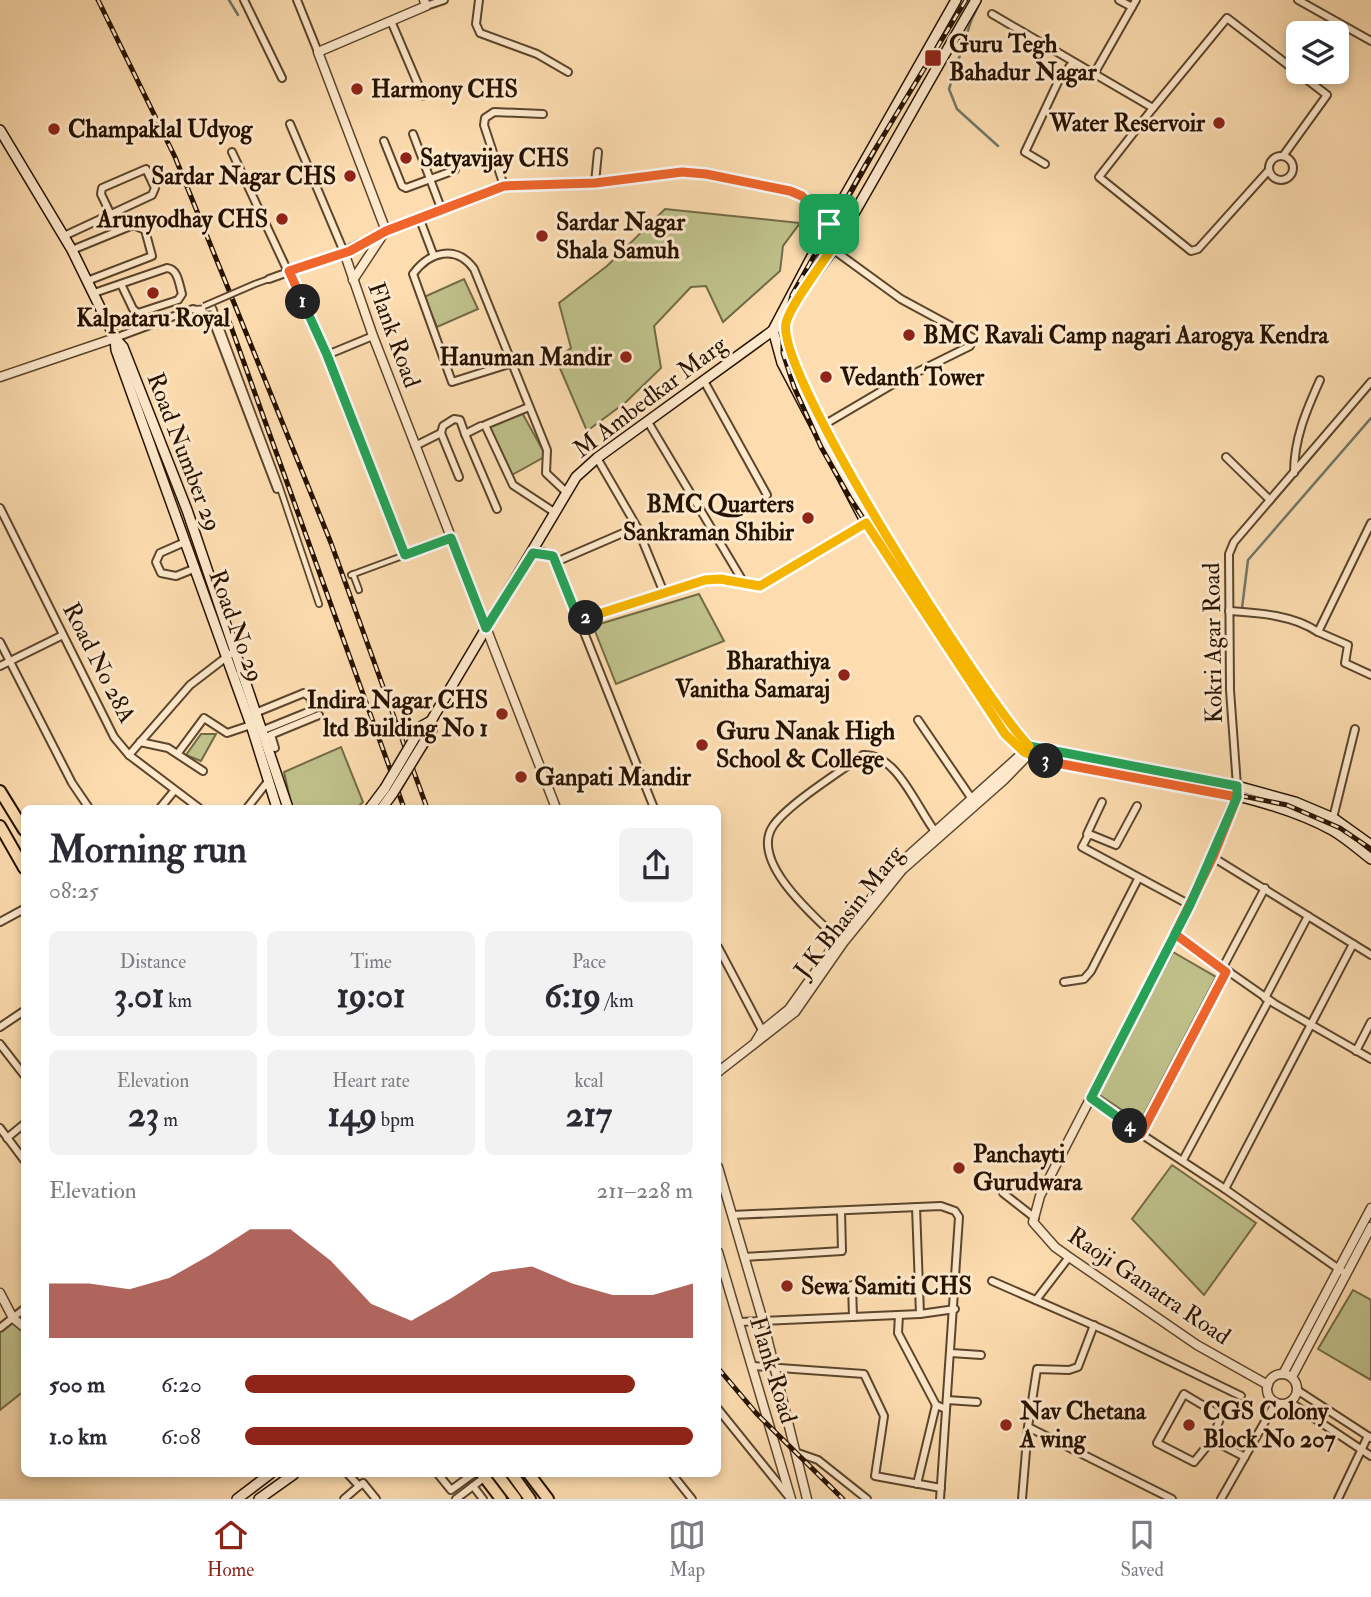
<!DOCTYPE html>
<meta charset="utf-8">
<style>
:root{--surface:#fff;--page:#f2f2f3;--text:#2b2b33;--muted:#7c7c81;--line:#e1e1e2;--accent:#8f2418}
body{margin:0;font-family:"IM FELL Double Pica",serif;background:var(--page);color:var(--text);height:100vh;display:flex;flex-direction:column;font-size:26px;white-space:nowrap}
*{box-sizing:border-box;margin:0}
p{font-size:23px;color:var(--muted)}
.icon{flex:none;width:38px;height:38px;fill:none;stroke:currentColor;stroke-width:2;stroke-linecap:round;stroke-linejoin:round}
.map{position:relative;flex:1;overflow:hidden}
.side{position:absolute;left:21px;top:805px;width:700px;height:672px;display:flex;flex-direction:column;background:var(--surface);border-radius:10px;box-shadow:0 4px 10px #0003}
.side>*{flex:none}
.buttons{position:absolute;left:1286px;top:21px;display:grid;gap:14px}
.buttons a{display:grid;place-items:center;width:63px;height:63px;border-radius:10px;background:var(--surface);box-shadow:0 4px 10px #0003;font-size:35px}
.pin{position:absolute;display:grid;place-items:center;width:60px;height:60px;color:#fff;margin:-30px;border-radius:14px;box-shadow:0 4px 10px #0006}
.km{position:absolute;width:35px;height:35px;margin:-18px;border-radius:50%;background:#222;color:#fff;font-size:19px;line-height:35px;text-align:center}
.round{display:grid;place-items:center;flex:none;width:74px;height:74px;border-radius:10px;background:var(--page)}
.head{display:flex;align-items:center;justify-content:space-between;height:119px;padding:0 28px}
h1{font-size:38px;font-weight:700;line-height:52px}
.figures{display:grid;grid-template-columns:repeat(3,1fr);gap:10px;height:119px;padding:7px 28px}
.figures div{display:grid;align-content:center;border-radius:10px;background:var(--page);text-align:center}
.figures b{font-size:35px;font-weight:700}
.figures small{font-size:19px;font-weight:400}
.figures p{font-size:19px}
.chart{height:196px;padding:14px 28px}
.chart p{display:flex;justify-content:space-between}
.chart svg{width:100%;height:126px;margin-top:7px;fill:var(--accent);opacity:.7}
ul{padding:0 28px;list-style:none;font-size:23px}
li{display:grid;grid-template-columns:112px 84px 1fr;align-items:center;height:52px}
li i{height:18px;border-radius:9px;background:var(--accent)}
.dock{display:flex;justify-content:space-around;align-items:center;height:98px;border-top:2px solid var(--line);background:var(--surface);font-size:19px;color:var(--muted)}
.dock a{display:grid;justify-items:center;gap:4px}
.dock .active{color:var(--accent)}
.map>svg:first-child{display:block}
.green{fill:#bfc18b;stroke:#726a46;stroke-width:2}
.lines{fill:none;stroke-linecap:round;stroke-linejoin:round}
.stream{stroke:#6e7769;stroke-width:2.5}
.pedestrian-casing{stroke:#5b452c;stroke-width:8}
.minor-casing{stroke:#5b452c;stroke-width:10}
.tertiary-casing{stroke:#5b452c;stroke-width:11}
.secondary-casing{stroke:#251200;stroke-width:12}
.trunk-casing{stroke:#251200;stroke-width:14}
.pedestrian{stroke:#fee9cc;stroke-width:4.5}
.minor{stroke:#fee9cc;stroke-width:6}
.tertiary{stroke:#fee9cc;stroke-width:8}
.secondary{stroke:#fee9cc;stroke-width:9}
.trunk{stroke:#fdddb0;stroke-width:10}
.rail-casing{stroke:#251200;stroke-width:5}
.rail{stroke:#fee9cc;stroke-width:2.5;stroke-dasharray:8;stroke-linecap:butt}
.pedestrian-bridge-casing{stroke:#5b452c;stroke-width:8;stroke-linecap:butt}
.secondary-bridge-casing{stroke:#251200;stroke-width:12;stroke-linecap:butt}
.pedestrian-bridge{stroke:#fee9cc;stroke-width:4.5}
.secondary-bridge{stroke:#fee9cc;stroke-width:9}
.split-1-casing{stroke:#fff;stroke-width:14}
.split-2-casing{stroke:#fff;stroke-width:14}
.split-3-casing{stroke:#fff;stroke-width:14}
.split-4-casing{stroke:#fff;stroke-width:14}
.split-5-casing{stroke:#fff;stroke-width:14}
.split-6-casing{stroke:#fff;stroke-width:14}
.split-1{stroke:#f0652b;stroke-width:9}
.split-2{stroke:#22a559;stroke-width:9}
.split-3{stroke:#f5b400;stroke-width:9}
.split-4{stroke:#f0652b;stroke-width:9}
.split-5{stroke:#22a559;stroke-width:9}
.split-6{stroke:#f5b400;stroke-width:9}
.poi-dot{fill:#8f2418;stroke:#fee9cc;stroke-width:2.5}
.labels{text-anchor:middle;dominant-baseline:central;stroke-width:6;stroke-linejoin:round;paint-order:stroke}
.poi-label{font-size:24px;font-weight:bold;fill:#251200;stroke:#fee9cc;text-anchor:start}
.street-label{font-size:24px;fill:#251200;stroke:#fee9cc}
</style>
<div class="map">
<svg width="1371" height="1499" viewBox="0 0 1371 1499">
<rect width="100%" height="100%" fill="#fdddb0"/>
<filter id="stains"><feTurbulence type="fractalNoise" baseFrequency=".00286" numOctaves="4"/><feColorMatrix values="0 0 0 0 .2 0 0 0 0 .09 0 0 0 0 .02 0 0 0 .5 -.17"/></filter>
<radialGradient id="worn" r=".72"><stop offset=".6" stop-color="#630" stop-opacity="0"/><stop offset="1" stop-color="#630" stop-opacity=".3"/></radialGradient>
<!-- green -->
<g class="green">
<polygon points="665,209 800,223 783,246 780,271 723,322 706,286 691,287 654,326 661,368 626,402 587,431 556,359 571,348 559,303 607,266"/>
<polygon points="464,279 478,309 437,327 424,297"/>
<polygon points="520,409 546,456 510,476 485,428"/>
<polygon points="699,594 724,641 616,684 593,626"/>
<polygon points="201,734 216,734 201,761 186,755"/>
<polygon points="341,747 363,802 357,808 292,808 284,772"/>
<polygon points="1173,952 1216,977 1140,1122 1098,1094"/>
<polygon points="1172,1165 1256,1223 1204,1295 1132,1219"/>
<polygon points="1353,1290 1371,1300 1371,1380 1318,1349"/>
<polygon points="13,1319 24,1329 24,1391 0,1410 0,1329"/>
</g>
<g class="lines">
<!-- stream -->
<g class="stream">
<polyline points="229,0 238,15"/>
<polyline points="981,0 971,21 949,89 957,109 998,146"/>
<polyline points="1242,608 1248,560 1371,418"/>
</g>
<defs>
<g id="pedestrian">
<polyline points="255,284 269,279"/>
<polyline points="196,309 213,308 279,485 319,604"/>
<polyline points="353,574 359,590"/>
<polyline points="351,575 451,538"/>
</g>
<g id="minor">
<polyline points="244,0 282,78"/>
<polyline points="297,0 318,52"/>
<polyline points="479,0 476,24 480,33 537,54 568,72"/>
<polyline points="1119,0 1132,7"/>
<polyline points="1298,0 1371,41"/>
<polyline points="426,6 444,0"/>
<polyline points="992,14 1153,108 1227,18 1327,95 1283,156"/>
<polyline points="391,21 423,96"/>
<polyline points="1094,74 1136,0"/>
<polyline points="1153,108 1099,177 1191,251 1198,249 1269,170"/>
<polyline points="413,134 441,208"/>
<polyline points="384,141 402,186 406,188 455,170"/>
<polyline points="232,152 327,355"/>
<circle cx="1281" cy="168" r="12"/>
<polyline points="1045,164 1025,152 1058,82 1073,62"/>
<polyline points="595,183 598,152"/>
<polyline points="504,186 484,125 485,118 494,112 543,114"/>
<polyline points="419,217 433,254"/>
<polyline points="64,236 152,195 155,188 146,169 102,188 101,194 110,213"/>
<polyline points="820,240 901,299 973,338 970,346 895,383 822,426"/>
<polyline points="72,250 133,225 145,230 152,256 87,281"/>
<polyline points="269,279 344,252 290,124"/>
<path d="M94,293l73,-25c11,1 12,16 15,26l-4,6 -40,13 -5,-4 -12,-25"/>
<polyline points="373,336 327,355 405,555"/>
<polyline points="115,338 193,309 211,316 277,489"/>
<path d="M512,363l-60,19 -39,-108c16,-22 43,-30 61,-5l73,181 -1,23 19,18"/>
<polyline points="704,381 767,495"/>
<polyline points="529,407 485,425 513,485 554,512"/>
<polyline points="648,422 744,583"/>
<polyline points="481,426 465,434 497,509"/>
<polyline points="441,433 459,477"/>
<polyline points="415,446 441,433 443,426 454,419 460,420 465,434"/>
<polyline points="1226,457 1270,500"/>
<polyline points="597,458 637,527 664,593"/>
<path d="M1294,473c0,-34 12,-62 26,-93"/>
<polyline points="0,508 114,737 129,755 199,808"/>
<polyline points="185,542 160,553 156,562 161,573 176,576 196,568"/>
<polyline points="533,553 543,552 556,562 654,808"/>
<polyline points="556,562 637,527"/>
<path d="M1229,611c30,2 64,4 89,21l53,-109"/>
<polyline points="579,621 705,580 720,578 760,586 868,522"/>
<polyline points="1318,632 1348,645 1345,663 1371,675"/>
<polyline points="0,642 72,783 89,808"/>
<polyline points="0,666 63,635"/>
<polyline points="255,713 304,693 311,698 313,710 261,731"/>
<polyline points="918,720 974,802"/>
<polyline points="271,735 275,748"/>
<polyline points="263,738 319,715"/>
<polyline points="140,742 168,748 203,771"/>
<polyline points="178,753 204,718 227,733 251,725"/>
<polyline points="129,755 190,685 233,652"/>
<polyline points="1237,786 1230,690 1229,554 1234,542 1371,382"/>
<polyline points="1137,806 1116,845 1089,834 1082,847 1190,905"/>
<polyline points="160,808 174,791"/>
<polyline points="247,808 269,780"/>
<polyline points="1333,818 1355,729"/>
<polyline points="1087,834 1102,802"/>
<polyline points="1219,861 1371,955"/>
<polyline points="0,922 24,909"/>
<polyline points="1175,934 1275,1004 1371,1059"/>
<path d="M840,941c-24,-23 -91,-79 -67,-115 15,-22 67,-54 90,-71 34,-3 55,56 74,79"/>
<polyline points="718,947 763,1032"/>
<polyline points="1222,969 1265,888"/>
<polyline points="1226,972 1141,1134 1225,1189 1353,944"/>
<polyline points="1064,982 1084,979 1091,971 1138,879"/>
<polyline points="1265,998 1308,916"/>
<polyline points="0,1027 24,1011"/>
<polyline points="0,1044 24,1075"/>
<polyline points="1356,1051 1371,1022"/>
<polyline points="1091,1098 1141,1134"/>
<polyline points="0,1128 24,1160"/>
<polyline points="7,1138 24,1124"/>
<polyline points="1183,1160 1269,1000"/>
<polyline points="1225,1189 1346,1274"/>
<polyline points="1003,1193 1035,1218"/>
<polyline points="916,1207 920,1314"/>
<polyline points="732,1215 941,1206 955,1211 959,1217 940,1499"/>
<polyline points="744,1257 842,1251 841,1211"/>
<polyline points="992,1281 1111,1333 1241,1396"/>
<polyline points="852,1285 853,1317"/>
<polyline points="1036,1300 1069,1257"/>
<polyline points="899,1315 898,1333 936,1405 946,1409"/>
<polyline points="739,1322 920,1314 955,1309"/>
<polyline points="0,1328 24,1309"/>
<polyline points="951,1353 981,1355"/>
<polyline points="753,1366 864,1374 884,1416 875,1476 941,1488"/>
<polyline points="1297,1390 1371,1438"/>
<polygon points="1184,1394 1221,1416 1212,1440 1194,1462 1157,1443"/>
<polyline points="947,1400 977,1402"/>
<polyline points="1290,1402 1371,1456"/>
<polyline points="718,1409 789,1497"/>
<polyline points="1028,1427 1172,1499"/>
<polyline points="1212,1440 1245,1457"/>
<polyline points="795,1452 818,1460 867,1499"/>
<polyline points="348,1474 359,1486 363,1483 376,1499"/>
<polyline points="438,1474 451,1490 473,1474"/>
<polyline points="672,1474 692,1499"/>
<polyline points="917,1484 936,1405"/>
<polyline points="473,1486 483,1499"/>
<polyline points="344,1499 359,1486"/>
<polyline points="456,1499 485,1477"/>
<polyline points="1022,1499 1028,1427 1037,1369 1069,1370 1078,1367 1094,1325"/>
<polyline points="1221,1499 1276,1402"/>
<polyline points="1338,1499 1368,1436"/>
</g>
<g id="tertiary">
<polyline points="386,231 318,52 426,6 424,0"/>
<polyline points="353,280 384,233"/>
<polyline points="0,377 115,338"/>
<polyline points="1237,793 1190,905 1040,1196 1033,1222 1055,1247 1069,1257 1197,1345 1268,1385"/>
<polyline points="556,808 373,336 344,252 386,231 504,186 595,183 682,172 706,174 790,191 802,196 842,232"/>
<polyline points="756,1041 762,1031 789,1009 838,940 898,865 1027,749"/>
<polyline points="718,1072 795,1012 843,943 902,870 1004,780 1033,750"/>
<polyline points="718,1167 763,1321 807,1499"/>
<polyline points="718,1252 791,1499"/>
<polyline points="0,1293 13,1318 24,1327"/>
<polyline points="1283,1374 1371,1208"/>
<circle cx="1282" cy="1389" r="15"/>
<polyline points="1292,1377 1371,1227"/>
</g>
<g id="secondary">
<path d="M956,0l-127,224 -56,106 9,33 84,160 139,211 19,18 25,10c85,15 208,27 283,68 14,8 26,19 39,29"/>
<path d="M976,0c-48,82 -94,166 -142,248 -12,19 -44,55 -48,76 -10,53 199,376 244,422l207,40 58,16 38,16 38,27"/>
<polyline points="0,130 72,250 115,338 123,347 187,510 288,808"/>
<polyline points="115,338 116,350 251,725 277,808"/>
<polyline points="417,734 422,726 431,721 576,477 597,458 775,329"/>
<polyline points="426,739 432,730 431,721"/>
<polyline points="370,808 385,788"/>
<polyline points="382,808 393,793"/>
<polyline points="237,1499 270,1474"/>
<polyline points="259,1499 294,1474"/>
</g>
<g id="trunk">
<polyline points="0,791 24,830"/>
<polyline points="0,826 24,868"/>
<polyline points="482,1474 501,1499"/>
<polyline points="497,1474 516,1499"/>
<polyline points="512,1474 530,1499"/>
<polyline points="529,1474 548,1499"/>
</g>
</defs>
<!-- pedestrian casing -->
<use href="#pedestrian" class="pedestrian-casing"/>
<!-- minor casing -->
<use href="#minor" class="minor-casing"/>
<!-- tertiary casing -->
<use href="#tertiary" class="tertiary-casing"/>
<!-- secondary casing -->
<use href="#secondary" class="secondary-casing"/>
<!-- trunk casing -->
<use href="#trunk" class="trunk-casing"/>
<!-- pedestrian -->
<use href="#pedestrian" class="pedestrian"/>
<!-- minor -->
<use href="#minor" class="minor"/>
<!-- tertiary -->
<use href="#tertiary" class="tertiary"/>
<!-- secondary -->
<use href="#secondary" class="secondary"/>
<!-- trunk -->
<use href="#trunk" class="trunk"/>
<defs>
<g id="rail">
<polyline points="98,0 175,157 331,543 427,808"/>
<polyline points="966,0 866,164 792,295 783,330 783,353 794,387 821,447 850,498 990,714 1007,733 1037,752 1058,759 1287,805 1340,828 1371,849"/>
<polyline points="229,321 404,808"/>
<polyline points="718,1368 756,1413 843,1499"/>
</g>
</defs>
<!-- rail casing -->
<use href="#rail" class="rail-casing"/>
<!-- rail -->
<use href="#rail" class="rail"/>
<defs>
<polyline id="pedestrian-bridge" points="204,306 255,284"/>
<g id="secondary-bridge">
<polyline points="385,788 417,734"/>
<polyline points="393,793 426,739"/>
</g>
</defs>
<!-- pedestrian-bridge casing -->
<use href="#pedestrian-bridge" class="pedestrian-bridge-casing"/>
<!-- secondary-bridge casing -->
<use href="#secondary-bridge" class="secondary-bridge-casing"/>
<!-- pedestrian-bridge -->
<use href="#pedestrian-bridge" class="pedestrian-bridge"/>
<!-- secondary-bridge -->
<use href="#secondary-bridge" class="secondary-bridge"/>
</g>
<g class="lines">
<defs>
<polyline id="split-1" points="303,302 289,271 350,251 386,231 504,186 595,183 682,172 706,174 790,191 802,196 829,224"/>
<polyline id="split-2" points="303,302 327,355 405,555 451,538 486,628 533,553 553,556 579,621 586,618"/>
<polyline id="split-3" points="586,618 705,580 720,579 760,586 866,523 1005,734 1024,752 1046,761"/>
<polyline id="split-4" points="1046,761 1237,797 1213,857 1175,934 1226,972 1141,1134 1130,1126"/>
<polyline id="split-5" points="1029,746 1237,786 1237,797 1190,905 1091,1098 1130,1126"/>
<path id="split-6" d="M829,224l13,8c-12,23 -51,70 -56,91 -11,51 199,377 243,423"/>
</defs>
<!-- split-1 casing -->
<use href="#split-1" class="split-1-casing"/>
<!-- split-2 casing -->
<use href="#split-2" class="split-2-casing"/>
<!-- split-3 casing -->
<use href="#split-3" class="split-3-casing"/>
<!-- split-4 casing -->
<use href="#split-4" class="split-4-casing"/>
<!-- split-5 casing -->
<use href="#split-5" class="split-5-casing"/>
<!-- split-6 casing -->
<use href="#split-6" class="split-6-casing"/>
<!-- split-1 -->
<use href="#split-1" class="split-1"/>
<!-- split-2 -->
<use href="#split-2" class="split-2"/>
<!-- split-3 -->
<use href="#split-3" class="split-3"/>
<!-- split-4 -->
<use href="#split-4" class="split-4"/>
<!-- split-5 -->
<use href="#split-5" class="split-5"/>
<!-- split-6 -->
<use href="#split-6" class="split-6"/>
</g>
<!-- markers -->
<g class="poi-dot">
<rect x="924" y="49" width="18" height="18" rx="3.5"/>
<circle cx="357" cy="89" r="7"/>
<circle cx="1219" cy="123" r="7"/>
<circle cx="54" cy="129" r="7"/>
<circle cx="406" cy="158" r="7"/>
<circle cx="350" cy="176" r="7"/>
<circle cx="282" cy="219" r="7"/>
<circle cx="542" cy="236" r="7"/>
<circle cx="153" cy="293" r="7"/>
<circle cx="909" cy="335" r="7"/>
<circle cx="626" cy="357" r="7"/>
<circle cx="826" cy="377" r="7"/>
<circle cx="808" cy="518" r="7"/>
<circle cx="844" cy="675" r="7"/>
<circle cx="502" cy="714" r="7"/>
<circle cx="702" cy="745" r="7"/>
<circle cx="521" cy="777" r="7"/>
<circle cx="959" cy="1168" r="7"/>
<circle cx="787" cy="1286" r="7"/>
<circle cx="1006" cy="1425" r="7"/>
<circle cx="1189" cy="1425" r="7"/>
</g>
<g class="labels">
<!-- poi labels -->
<g class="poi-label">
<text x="949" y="44">Guru Tegh<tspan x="949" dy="28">Bahadur Nagar</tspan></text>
<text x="371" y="89">Harmony CHS</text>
<text x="1205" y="123" text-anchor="end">Water Reservoir</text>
<text x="68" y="129">Champaklal Udyog</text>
<text x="420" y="158">Satyavijay CHS</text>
<text x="336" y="176" text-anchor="end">Sardar Nagar CHS</text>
<text x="268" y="219" text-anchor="end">Arunyodhay CHS</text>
<text x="556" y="222">Sardar Nagar<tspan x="556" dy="28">Shala Samuh</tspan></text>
<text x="153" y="318" text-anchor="middle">Kalpataru Royal</text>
<text x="923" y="335">BMC Ravali Camp nagari Aarogya Kendra</text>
<text x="612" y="357" text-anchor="end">Hanuman Mandir</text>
<text x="840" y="377">Vedanth Tower</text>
<text x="794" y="504" text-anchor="end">BMC Quarters<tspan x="794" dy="28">Sankraman Shibir</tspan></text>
<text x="830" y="661" text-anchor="end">Bharathiya<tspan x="830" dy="28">Vanitha Samaraj</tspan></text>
<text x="488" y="700" text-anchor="end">Indira Nagar CHS<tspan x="488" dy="28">ltd Building No 1</tspan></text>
<text x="716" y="731">Guru Nanak High<tspan x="716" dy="28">School &amp; College</tspan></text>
<text x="535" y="777">Ganpati Mandir</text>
<text x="973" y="1154">Panchayti<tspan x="973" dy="28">Gurudwara</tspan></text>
<text x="801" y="1286">Sewa Samiti CHS</text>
<text x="1020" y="1411">Nav Chetana<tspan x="1020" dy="28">A wing</tspan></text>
<text x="1203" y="1411">CGS Colony<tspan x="1203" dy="28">Block No 207</tspan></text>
</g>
<!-- street labels -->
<g class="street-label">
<text transform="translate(394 335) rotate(70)">Flank Road</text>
<text transform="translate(650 397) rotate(-37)">M Ambedkar Marg</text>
<text transform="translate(184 452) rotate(69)">Road Number 29</text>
<text transform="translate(236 626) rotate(70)">Road No 29</text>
<text transform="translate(1213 643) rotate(-91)">Kokri Agar Road</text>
<text transform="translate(99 663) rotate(63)">Road No 28A</text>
<text transform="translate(849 912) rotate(-52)">J K Bhasin Marg</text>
<text transform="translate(1149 1286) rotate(34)">Raoji Ganatra Road</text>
<text transform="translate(773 1370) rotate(73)">Flank Road</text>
</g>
</g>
<rect width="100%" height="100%" filter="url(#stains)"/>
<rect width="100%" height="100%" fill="url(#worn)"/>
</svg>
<div class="buttons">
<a><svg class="icon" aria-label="layers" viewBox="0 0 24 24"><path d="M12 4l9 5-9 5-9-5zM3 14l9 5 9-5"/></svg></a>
</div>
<div class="pin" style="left:829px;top:224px;background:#1e9e55"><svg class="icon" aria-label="arrive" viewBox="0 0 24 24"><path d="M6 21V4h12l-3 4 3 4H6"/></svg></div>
<b class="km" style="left:303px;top:302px">1</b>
<b class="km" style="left:586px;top:618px">2</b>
<b class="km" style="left:1046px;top:761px">3</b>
<b class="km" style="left:1130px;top:1126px">4</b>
<section class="side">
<div class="head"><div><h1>Morning run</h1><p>08:25</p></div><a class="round"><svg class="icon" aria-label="share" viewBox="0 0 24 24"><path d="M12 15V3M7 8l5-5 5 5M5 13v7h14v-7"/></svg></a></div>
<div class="figures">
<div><p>Distance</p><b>3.01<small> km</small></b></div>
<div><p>Time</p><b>19:01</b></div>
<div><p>Pace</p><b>6:19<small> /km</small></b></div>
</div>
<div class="figures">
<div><p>Elevation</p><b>23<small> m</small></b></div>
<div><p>Heart rate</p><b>149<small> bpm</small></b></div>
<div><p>kcal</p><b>217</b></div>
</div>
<div class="chart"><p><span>Elevation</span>211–228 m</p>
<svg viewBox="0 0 160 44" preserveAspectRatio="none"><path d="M0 44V25L10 25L20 27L30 23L40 15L50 6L60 6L70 17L80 32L90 38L100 30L110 21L120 19L130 25L140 29L150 29L160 25V44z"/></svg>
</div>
<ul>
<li><b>500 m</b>6:20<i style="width:87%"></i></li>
<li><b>1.0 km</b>6:08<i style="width:100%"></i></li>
</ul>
</section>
</div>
<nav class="dock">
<a class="active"><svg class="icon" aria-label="home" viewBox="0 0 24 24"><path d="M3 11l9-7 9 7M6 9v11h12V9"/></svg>Home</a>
<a><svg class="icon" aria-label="map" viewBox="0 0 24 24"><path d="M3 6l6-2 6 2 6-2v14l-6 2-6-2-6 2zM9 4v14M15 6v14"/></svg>Map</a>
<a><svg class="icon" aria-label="saved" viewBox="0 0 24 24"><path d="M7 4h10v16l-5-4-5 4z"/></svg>Saved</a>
</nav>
